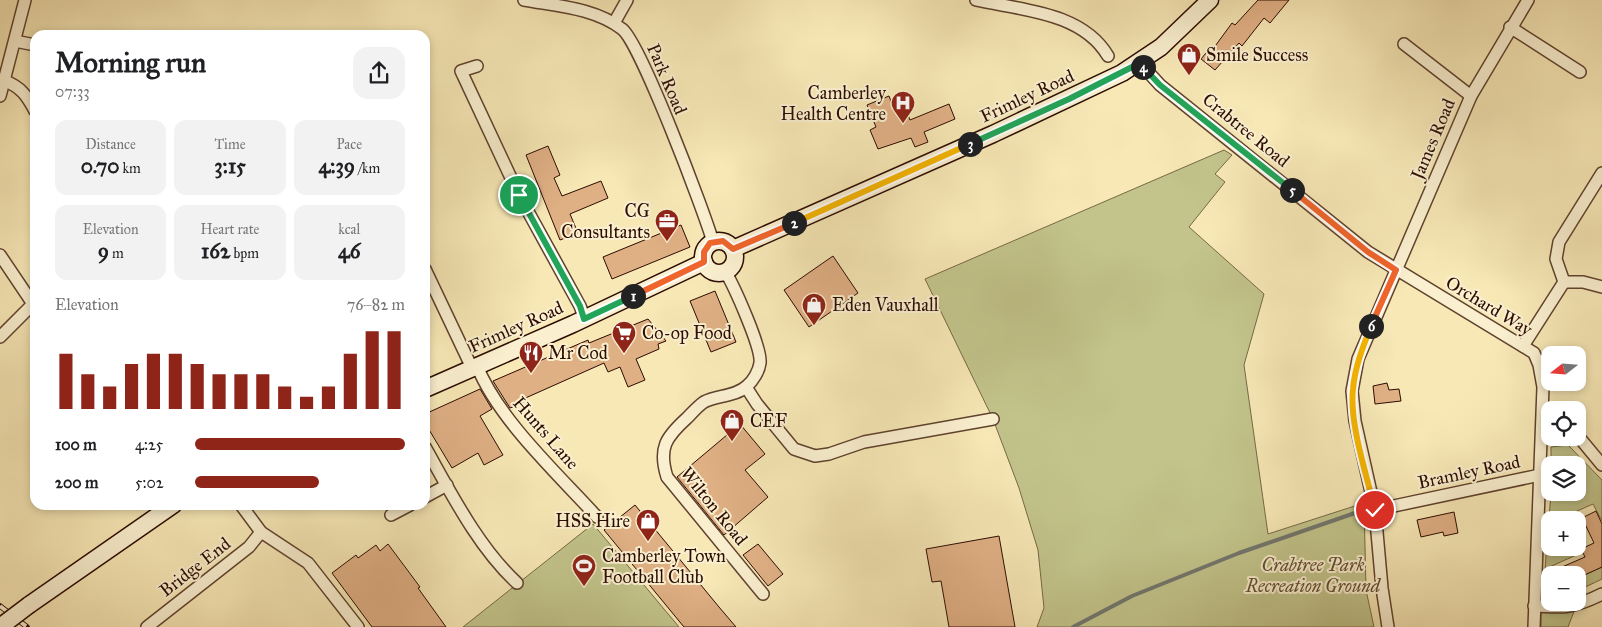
<!DOCTYPE html>
<meta charset="utf-8">
<style>
:root{--surface:#fff;--page:#f2f2f2;--text:#202124;--muted:#757577;--accent:#8f2418}
body{margin:0;font-family:"IM FELL Great Primer",serif;background:var(--page);color:var(--text);height:100vh;display:flex;flex-direction:column;font-size:19px;white-space:nowrap}
*{box-sizing:border-box;margin:0}
p{font-size:16px;color:var(--muted)}
.icon{flex:none;width:28px;height:28px;fill:none;stroke:currentColor;stroke-width:2;stroke-linecap:round;stroke-linejoin:round}
.map{position:relative;flex:1;overflow:hidden}
.sheet{position:absolute;left:30px;top:30px;width:400px;height:480px;display:flex;flex-direction:column;background:var(--surface);border-radius:15px;box-shadow:0 2px 8px #0003}
.sheet>*{flex:none}
.needle{width:32px;rotate:253deg}
.tools{position:absolute;left:1541px;top:346px;display:grid;gap:10px}
.tools a{display:grid;place-items:center;width:45px;height:45px;border-radius:10px;background:var(--surface);box-shadow:0 2px 8px #0003;font-size:25px}
.pin{position:absolute;display:grid;place-items:center;width:42px;height:42px;color:#fff;margin:-21px;border:2px solid #fff;border-radius:50%;box-shadow:0 1px 5px #0007}
.km{position:absolute;width:25px;height:25px;margin:-12px;border-radius:50%;background:#222;color:#fff;font-size:14px;line-height:25px;text-align:center}
.round{display:grid;place-items:center;flex:none;width:52px;height:52px;border-radius:15px;background:var(--page)}
.head{display:flex;align-items:center;justify-content:space-between;height:85px;padding:0 25px}
h1{font-size:28px;font-weight:700;line-height:38px}
.stats{display:grid;grid-template-columns:repeat(3,1fr);gap:8px;height:85px;padding:5px 25px}
.stats div{display:grid;align-content:center;border-radius:12px;background:var(--page);text-align:center}
.stats b{font-size:21px;font-weight:700}
.stats small{font-size:14px;font-weight:400}
.stats p{font-size:14px}
.chart{height:140px;padding:10px 25px}
.chart p{display:flex;justify-content:space-between}
.chart svg{width:100%;height:90px;margin-top:5px;stroke:var(--accent);stroke-width:6}
ul{padding:0 25px;list-style:none;font-size:16px}
li{display:grid;grid-template-columns:80px 60px 1fr;align-items:center;height:38px}
li i{height:12px;border-radius:6px;background:var(--accent)}
.map>svg:first-child{display:block}
.green{fill:#c2c48b;stroke:#776846}
.lines{fill:none;stroke-linecap:round;stroke-linejoin:round}
.stream{stroke:#72766e;stroke-width:4}
.building{fill:#e0b085;stroke:#2c0b01}
.minor-casing{stroke:#5f422e;stroke-width:14}
.secondary-casing{stroke:#2c0b01;stroke-width:19}
.minor{stroke:#faf0d0;stroke-width:11}
.secondary{stroke:#faf0d0;stroke-width:16}
.rail-casing{stroke:#2c0b01;stroke-width:5.5}
.rail{stroke:#faf0d0;stroke-width:4;stroke-dasharray:11;stroke-linecap:butt}
.secondary-bridge-casing{stroke:#2c0b01;stroke-width:19;stroke-linecap:butt}
.secondary-bridge{stroke:#faf0d0;stroke-width:16}
.split-1-casing{stroke:#fff;stroke-width:10}
.split-2-casing{stroke:#fff;stroke-width:10}
.split-3-casing{stroke:#fff;stroke-width:10}
.split-4-casing{stroke:#fff;stroke-width:10}
.split-5-casing{stroke:#fff;stroke-width:10}
.split-6-casing{stroke:#fff;stroke-width:10}
.split-7-casing{stroke:#fff;stroke-width:10}
.split-1{stroke:#22a559;stroke-width:6}
.split-2{stroke:#f0652b;stroke-width:6}
.split-3{stroke:#f5b400;stroke-width:6}
.split-4{stroke:#22a559;stroke-width:6}
.split-5{stroke:#22a559;stroke-width:6}
.split-6{stroke:#f0652b;stroke-width:6}
.split-7{stroke:#f5b400;stroke-width:6}
.labels{text-anchor:middle;dominant-baseline:central;stroke-width:4;stroke-linejoin:round;paint-order:stroke}
.poi-label{font-size:18px;fill:#2c0b01;stroke:#faf0d0;text-anchor:start}
.street-label{font-size:18px;fill:#2c0b01;stroke:#faf0d0}
.park-label{font-size:18px;font-style:italic;fill:#604c31;stroke:#faf0d0}
</style>
<div class="map">
<svg width="1602" height="627" viewBox="0 0 1602 627">
<rect width="100%" height="100%" fill="#f7e8b6"/>
<filter id="stains"><feTurbulence type="fractalNoise" baseFrequency=".004" numOctaves="4"/><feColorMatrix values="0 0 0 0 .2 0 0 0 0 .09 0 0 0 0 .02 0 0 0 .5 -.17"/></filter>
<radialGradient id="worn" r=".72"><stop offset=".6" stop-color="#630" stop-opacity="0"/><stop offset="1" stop-color="#630" stop-opacity=".3"/></radialGradient>
<!-- green -->
<g class="green">
<polygon points="1224,150 1232,155 1215,174 1225,182 1189,227 1264,294 1244,365 1268,534 1364,503 1366,590 1374,627 1037,627 1044,608 1038,550 1019,488 993,419 925,279"/>
<polygon points="1568,445 1602,480 1602,521 1593,504 1568,515 1571,520 1550,520 1550,548 1578,548 1578,532 1586,547 1582,549 1583,552 1545,569 1551,493 1578,492 1578,465 1551,465 1551,447"/>
<polygon points="593,524 679,627 463,627"/>
<polygon points="1602,567 1602,579 1579,590 1578,578"/>
<polygon points="1541,609 1575,609 1568,627 1541,627"/>
</g>
<g class="lines">
<!-- stream -->
<polyline class="stream" points="1073,627 1132,596 1239,553 1355,513"/>
</g>
<!-- building -->
<g class="building">
<polygon points="1258,0 1289,0 1270,23 1264,18 1242,46 1239,43 1215,70 1201,59 1211,47 1213,49 1232,23 1235,25"/>
<polygon points="889,96 894,109 904,105 910,120 949,104 955,119 924,132 928,142 915,147 911,138 878,149 870,130 876,127 867,105"/>
<polygon points="548,146 560,175 554,178 562,196 601,181 608,198 570,214 578,233 560,240 526,155"/>
<polygon points="681,225 690,247 612,279 603,257"/>
<polygon points="833,256 858,293 809,327 784,290"/>
<polygon points="715,291 736,342 711,352 690,301"/>
<polygon points="648,319 666,341 658,344 659,349 636,359 645,380 628,387 620,367 608,372 604,363 521,400 523,403 510,408 493,381 588,340 589,343"/>
<polygon points="1387,383 1389,390 1399,389 1401,401 1375,404 1373,386"/>
<polygon points="480,389 492,409 480,416 503,455 484,465 478,453 452,468 425,423 425,414"/>
<polygon points="740,424 765,454 745,470 768,497 724,535 677,477"/>
<polygon points="635,505 719,607 736,627 684,627 604,530"/>
<polygon points="1596,511 1602,524 1602,567 1578,578 1578,575 1566,575 1562,567 1585,557 1581,549 1594,543 1582,518"/>
<polygon points="1454,512 1458,533 1444,536 1443,532 1421,537 1417,520"/>
<polygon points="999,536 1015,627 949,627 941,581 932,582 926,549"/>
<polygon points="388,544 420,587 418,588 446,627 372,627 332,573 356,555 358,558 376,545 380,551"/>
<polygon points="758,544 783,574 768,586 743,555"/>
</g>
<g class="lines">
<defs>
<g id="minor">
<path d="M524,0c33,6 71,8 98,29 18,13 82,182 91,213"/>
<path d="M976,0c45,10 106,12 132,56"/>
<polyline points="614,23 627,0"/>
<polyline points="1510,27 1580,72"/>
<polyline points="15,41 35,45"/>
<polyline points="1404,44 1471,96"/>
<polyline points="1140,63 1160,85 1368,252 1534,353 1539,365 1543,387 1534,627"/>
<polyline points="477,66 461,71 519,195 580,306 585,319"/>
<path d="M5,81c16,6 22,15 30,30"/>
<polyline points="0,96 25,0"/>
<polyline points="0,255 35,307"/>
<polyline points="425,269 472,368"/>
<path d="M725,271c9,15 37,77 35,92 -1,8 -7,18 -13,23 -12,11 -30,9 -43,16 -6,4 -12,11 -17,16 -21,19 -29,30 -20,59l96,117"/>
<polyline points="1564,282 1583,282 1602,287"/>
<polyline points="0,337 33,304"/>
<polyline points="1523,346 1564,282 1556,259 1559,242 1602,173"/>
<path d="M477,366c22,54 80,107 120,151"/>
<polyline points="746,387 757,404 794,449 815,456 829,454 864,442 993,419"/>
<polyline points="1578,436 1602,465"/>
<path d="M425,447c26,46 53,100 92,136"/>
<polyline points="425,497 447,485"/>
<polyline points="241,505 261,532 308,563 358,627"/>
<polyline points="1375,510 1540,475"/>
<polyline points="391,515 410,505"/>
<path d="M1534,606c31,2 40,2 68,-12"/>
<polyline points="147,627 249,547 261,532"/>
<polyline points="1388,627 1382,588 1375,510 1355,421 1352,391 1358,359 1471,96 1528,0"/>
</g>
<g id="secondary">
<circle cx="719" cy="257" r="16"/>
<polyline points="733,249 993,134 1122,73 1161,47 1210,0"/>
<polyline points="425,389 573,324 704,262"/>
<polyline points="29,605 173,505"/>
</g>
</defs>
<!-- minor casing -->
<use href="#minor" class="minor-casing"/>
<!-- secondary casing -->
<use href="#secondary" class="secondary-casing"/>
<!-- minor -->
<use href="#minor" class="minor"/>
<!-- secondary -->
<use href="#secondary" class="secondary"/>
<defs>
<polyline id="rail" points="0,606 27,627"/>
</defs>
<!-- rail casing -->
<use href="#rail" class="rail-casing"/>
<!-- rail -->
<use href="#rail" class="rail"/>
<defs>
<polyline id="secondary-bridge" points="0,627 29,605"/>
</defs>
<!-- secondary-bridge casing -->
<use href="#secondary-bridge" class="secondary-bridge-casing"/>
<!-- secondary-bridge -->
<use href="#secondary-bridge" class="secondary-bridge"/>
</g>
<g class="lines">
<defs>
<polyline id="split-1" points="519,195 580,306 584,319 633,296"/>
<polyline id="split-2" points="633,296 704,262 704,252 710,243 723,241 733,249 794,223"/>
<polyline id="split-3" points="794,223 970,144"/>
<polyline id="split-4" points="970,144 1069,99 1140,63 1143,67"/>
<polyline id="split-5" points="1143,67 1160,85 1292,190"/>
<polyline id="split-6" points="1292,190 1368,252 1396,270 1371,326"/>
<path id="split-7" d="M1371,326c-8,21 -16,40 -18,63 -4,34 14,87 22,121"/>
</defs>
<!-- split-1 casing -->
<use href="#split-1" class="split-1-casing"/>
<!-- split-2 casing -->
<use href="#split-2" class="split-2-casing"/>
<!-- split-3 casing -->
<use href="#split-3" class="split-3-casing"/>
<!-- split-4 casing -->
<use href="#split-4" class="split-4-casing"/>
<!-- split-5 casing -->
<use href="#split-5" class="split-5-casing"/>
<!-- split-6 casing -->
<use href="#split-6" class="split-6-casing"/>
<!-- split-7 casing -->
<use href="#split-7" class="split-7-casing"/>
<!-- split-1 -->
<use href="#split-1" class="split-1"/>
<!-- split-2 -->
<use href="#split-2" class="split-2"/>
<!-- split-3 -->
<use href="#split-3" class="split-3"/>
<!-- split-4 -->
<use href="#split-4" class="split-4"/>
<!-- split-5 -->
<use href="#split-5" class="split-5"/>
<!-- split-6 -->
<use href="#split-6" class="split-6"/>
<!-- split-7 -->
<use href="#split-7" class="split-7"/>
</g>
<!-- icons -->
<defs>
<symbol id="shop-pin" viewBox="-11 -11 22 30"><path d="M0 17L-7.5 6A9.5 9.5 0 1 1 7.5 6Z" fill="#8f2418" stroke="#faf0d0"/><path d="M-5-2.5h2.3a2.7 3.5 0 0 1 5.4 0H5L5.5 6h-11ZM-1.5-2.5h3a1.5 2.3 0 0 0-3 0Z" fill="#fff"/></symbol>
<symbol id="hospital-pin" viewBox="-11 -11 22 30"><path d="M0 17L-7.5 6A9.5 9.5 0 1 1 7.5 6Z" fill="#8f2418" stroke="#faf0d0"/><path d="M-5-5h3v3.5h4V-5h3V5h-3V1.5h-4V5h-3Z" fill="#fff"/></symbol>
<symbol id="office-pin" viewBox="-11 -11 22 30"><path d="M0 17L-7.5 6A9.5 9.5 0 1 1 7.5 6Z" fill="#8f2418" stroke="#faf0d0"/><path d="M-6-3h4V-5.5h4V-3h4V5H-6ZM-1-4.5V-3h2v-1.5ZM-6 0V1H6V0Z" fill="#fff"/></symbol>
<symbol id="supermarket-pin" viewBox="-11 -11 22 30"><path d="M0 17L-7.5 6A9.5 9.5 0 1 1 7.5 6Z" fill="#8f2418" stroke="#faf0d0"/><path d="M-6-5.5h2.5l.6 2H6L4.5 2H-2.5L-4.4-4H-6ZM-1.5 3.2a1.3 1.3 0 1 0 .1 0ZM3 3.2a1.3 1.3 0 1 0 .1 0Z" fill="#fff"/></symbol>
<symbol id="restaurant-pin" viewBox="-11 -11 22 30"><path d="M0 17L-7.5 6A9.5 9.5 0 1 1 7.5 6Z" fill="#8f2418" stroke="#faf0d0"/><path d="M-5-6h1v4h1v-4h1v4h1v-4h1v5L-1.5 .5V6h-2V.5L-5-1ZM5-6V6H3V1.5H1.5Q1.5-4 5-6Z" fill="#fff"/></symbol>
<symbol id="stadium-pin" viewBox="-11 -11 22 30"><path d="M0 17L-7.5 6A9.5 9.5 0 1 1 7.5 6Z" fill="#8f2418" stroke="#faf0d0"/><path d="M0-5a6.5 5 0 1 0 0 10a6.5 5 0 1 0 0-10ZM-3.5-1.8h7v3.6h-7Z" fill="#fff"/></symbol>
</defs>
<g fill-rule="evenodd">
<use href="#shop-pin" x="1175" y="41" width="28" height="38"/>
<use href="#hospital-pin" x="889" y="89" width="28" height="38"/>
<use href="#office-pin" x="653" y="207" width="28" height="38"/>
<use href="#shop-pin" x="800" y="291" width="28" height="38"/>
<use href="#supermarket-pin" x="610" y="319" width="28" height="38"/>
<use href="#restaurant-pin" x="517" y="339" width="28" height="38"/>
<use href="#shop-pin" x="718" y="407" width="28" height="38"/>
<use href="#shop-pin" x="634" y="507" width="28" height="38"/>
<use href="#stadium-pin" x="570" y="552" width="28" height="38"/>
</g>
<g class="labels">
<!-- poi labels -->
<g class="poi-label">
<text x="1206" y="55">Smile Success</text>
<text x="886" y="93" text-anchor="end">Camberley<tspan x="886" dy="21">Health Centre</tspan></text>
<text x="650" y="211" text-anchor="end">CG<tspan x="650" dy="21">Consultants</tspan></text>
<text x="832" y="305">Eden Vauxhall</text>
<text x="642" y="333">Co-op Food</text>
<text x="548" y="353">Mr Cod</text>
<text x="750" y="421">CEF</text>
<text x="630" y="521" text-anchor="end">HSS Hire</text>
<text x="602" y="556">Camberley Town<tspan x="602" dy="21">Football Club</tspan></text>
</g>
<!-- street labels -->
<g class="street-label">
<text transform="translate(667 79) rotate(67)">Park Road</text>
<text transform="translate(1027 96) rotate(-25)">Frimley Road</text>
<text transform="translate(1246 130) rotate(39)">Crabtree Road</text>
<text transform="translate(1433 139) rotate(-67)">James Road</text>
<text transform="translate(1489 306) rotate(31)">Orchard Way</text>
<text transform="translate(516 327) rotate(-24)">Frimley Road</text>
<text transform="translate(546 433) rotate(49)">Hunts Lane</text>
<text transform="translate(1469 472) rotate(-12)">Bramley Road</text>
<text transform="translate(714 506) rotate(51)">Wilton Road</text>
<text transform="translate(195 567) rotate(-38)">Bridge End</text>
</g>
<!-- park labels -->
<g class="park-label">
<text x="1313" y="565">Crabtree Park<tspan x="1313" dy="21">Recreation Ground</tspan></text>
</g>
</g>
<rect width="100%" height="100%" filter="url(#stains)"/>
<rect width="100%" height="100%" fill="url(#worn)"/>
</svg>
<div class="tools">
<a><svg class="needle" viewBox="-14 -14 28 28"><path d="M0-13l5 13h-10z" fill="#e53935"/><path d="M0 13l5-13h-10z" fill="#757577"/></svg></a>
<a><svg class="icon" aria-label="locate" viewBox="0 0 24 24"><circle cx="12" cy="12" r="6"/><path d="M12 2v4M12 18v4M2 12h4M18 12h4"/></svg></a>
<a><svg class="icon" aria-label="layers" viewBox="0 0 24 24"><path d="M12 4l9 5-9 5-9-5zM3 14l9 5 9-5"/></svg></a>
<a>+</a>
<a>−</a>
</div>
<div class="pin" style="left:519px;top:195px;background:#1e9e55"><svg class="icon" aria-label="arrive" viewBox="0 0 24 24"><path d="M6 21V4h12l-3 4 3 4H6"/></svg></div>
<div class="pin" style="left:1375px;top:510px;background:#d93025"><svg class="icon" aria-label="check" viewBox="0 0 24 24"><path d="M5 12l5 5 9-10"/></svg></div>
<b class="km" style="left:633px;top:296px">1</b>
<b class="km" style="left:794px;top:223px">2</b>
<b class="km" style="left:970px;top:144px">3</b>
<b class="km" style="left:1143px;top:67px">4</b>
<b class="km" style="left:1292px;top:190px">5</b>
<b class="km" style="left:1371px;top:326px">6</b>
<section class="sheet">
<div class="head"><div><h1>Morning run</h1><p>07:33</p></div><a class="round"><svg class="icon" aria-label="share" viewBox="0 0 24 24"><path d="M12 15V3M7 8l5-5 5 5M5 13v7h14v-7"/></svg></a></div>
<div class="stats">
<div><p>Distance</p><b>0.70<small> km</small></b></div>
<div><p>Time</p><b>3:15</b></div>
<div><p>Pace</p><b>4:39<small> /km</small></b></div>
</div>
<div class="stats">
<div><p>Elevation</p><b>9<small> m</small></b></div>
<div><p>Heart rate</p><b>162<small> bpm</small></b></div>
<div><p>kcal</p><b>46</b></div>
</div>
<div class="chart"><p><span>Elevation</span>76–82 m</p>
<svg viewBox="0 0 160 44" preserveAspectRatio="none"><path d="M5 44V17M15 44V27M25 44V33M35 44V22M45 44V17M55 44V17M65 44V22M75 44V27M85 44V27M95 44V27M105 44V33M115 44V38M125 44V33M135 44V17M145 44V6M155 44V6"/></svg>
</div>
<ul>
<li><b>100 m</b>4:25<i style="width:100%"></i></li>
<li><b>200 m</b>5:02<i style="width:59%"></i></li>
</ul>
</section>
</div>
